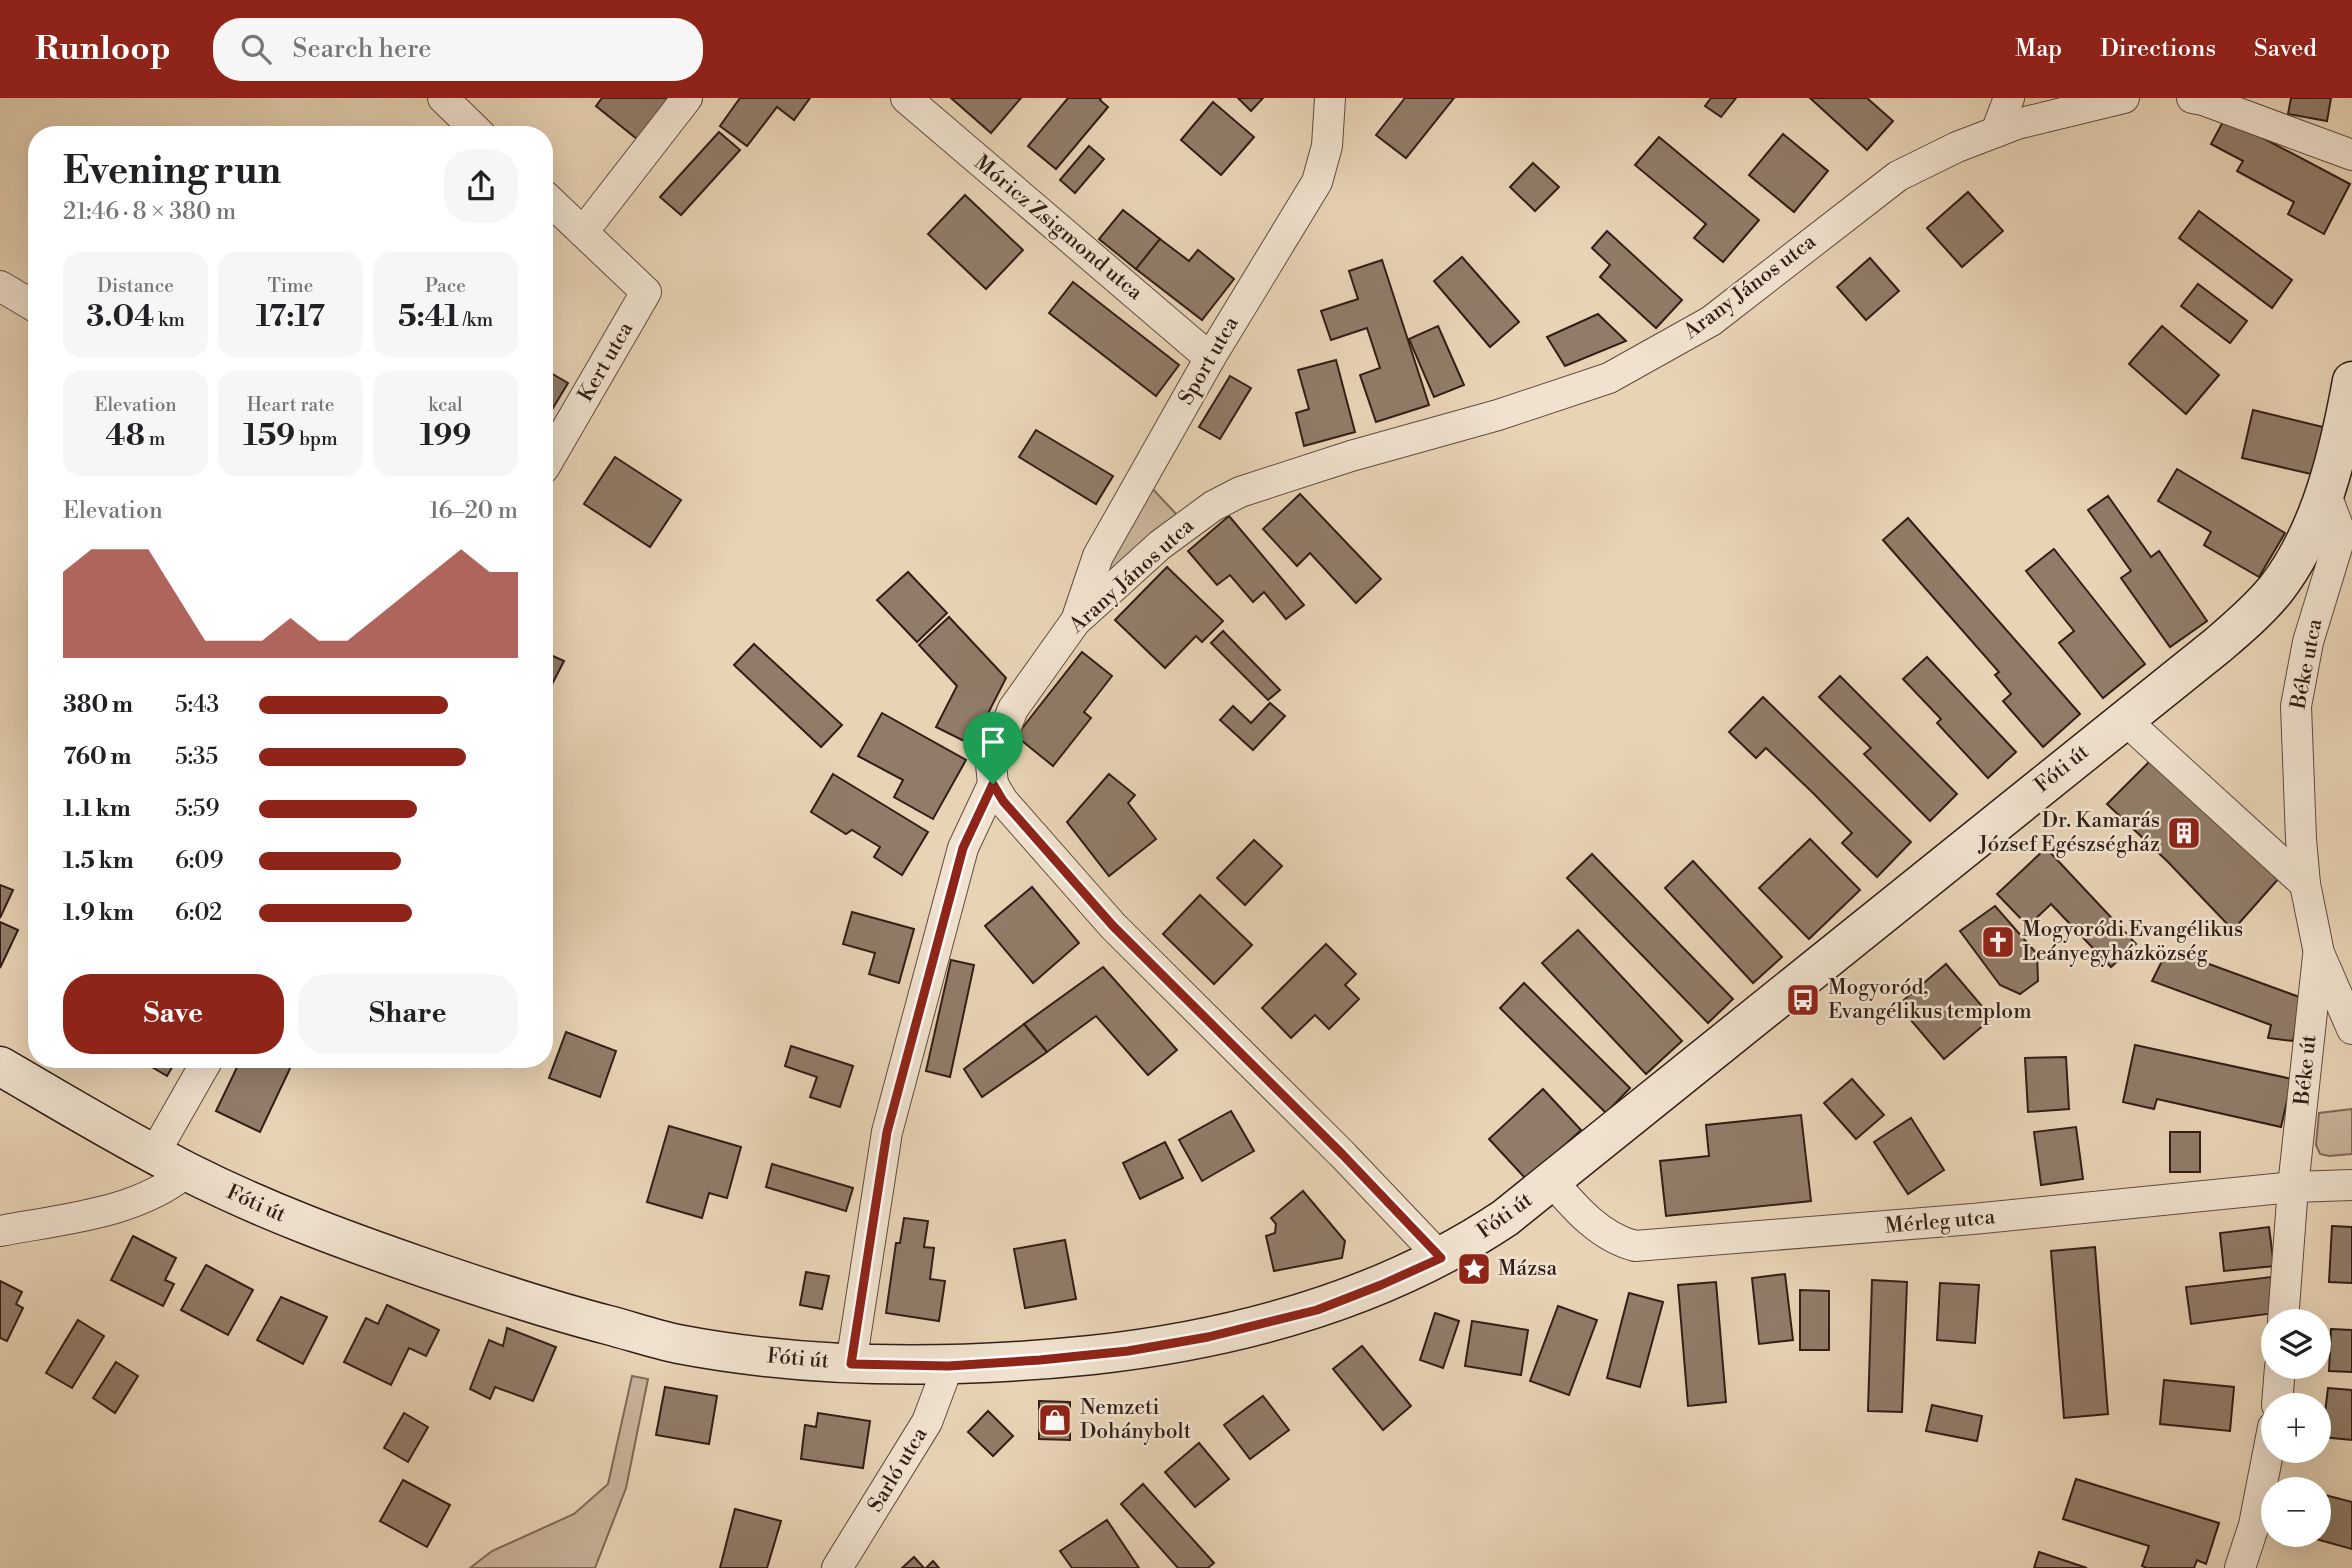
<!DOCTYPE html>
<meta charset="utf-8">
<style>
:root{--surface:#fff;--page:#f6f6f6;--text:#202124;--muted:#757577;--accent:#8f2418}
body{margin:0;font-family:"Libre Bodoni",serif;background:var(--page);color:var(--text);height:100vh;display:flex;flex-direction:column;font-size:26px;white-space:nowrap}
*{box-sizing:border-box;margin:0}
p{font-size:23px;color:var(--muted)}
.icon{flex:none;width:38px;height:38px;fill:none;stroke:currentColor;stroke-width:2;stroke-linecap:round;stroke-linejoin:round}
.map{position:relative;flex:1;overflow:hidden}
.side{position:absolute;left:28px;top:28px;width:525px;height:942px;display:flex;flex-direction:column;background:var(--surface);border-radius:28px;box-shadow:0 7px 28px #0002}
.side>*{flex:none}
.tools{position:absolute;left:2261px;top:1211px;display:grid;gap:14px}
.tools a{display:grid;place-items:center;width:70px;height:70px;border-radius:50%;background:var(--surface);box-shadow:0 7px 28px #0002;font-size:35px}
.pin{position:absolute;display:grid;place-items:center;width:60px;height:60px;color:#fff;margin:-72px -30px;border-radius:50% 50% 50% 0;rotate:-45deg;box-shadow:0 0 7px #0007}
.pin .icon{rotate:45deg}
.round{display:grid;place-items:center;flex:none;width:74px;height:74px;border-radius:28px;background:var(--page)}
.summary{display:flex;align-items:center;justify-content:space-between;height:119px;padding:0 35px}
h1{font-size:38px;font-weight:700;line-height:52px}
.stats{display:grid;grid-template-columns:repeat(3,1fr);gap:10px;height:119px;padding:7px 35px}
.stats div{display:grid;align-content:center;border-radius:18px;background:var(--page);text-align:center}
.stats b{font-size:30px;font-weight:700}
.stats small{font-size:19px;font-weight:400}
.stats p{font-size:19px}
.chart{height:196px;padding:14px 35px}
.chart p{display:flex;justify-content:space-between}
.chart svg{width:100%;height:126px;margin-top:7px;fill:var(--accent);opacity:.7}
.action{display:flex;gap:14px;margin-top:auto;padding:14px 35px}
.action a{flex:1;height:80px;border-radius:28px;background:var(--accent);color:#fff;font-size:28px;font-weight:700;line-height:80px;text-align:center}
.action a+a{background:var(--page);color:var(--text)}
ul{padding:0 35px;list-style:none;font-size:23px}
li{display:grid;grid-template-columns:112px 84px 1fr;align-items:center;height:52px}
li i{height:18px;border-radius:9px;background:var(--accent)}
header{display:flex;align-items:center;gap:42px;box-sizing:border-box;height:98px;padding:0 35px;background:var(--accent);color:#fff}
header strong{font-size:33px}
nav{display:flex;gap:38px;margin-inline-start:auto;font-size:24px}
.search{width:490px;height:63px;background:var(--page);display:flex;align-items:center;gap:18px;box-sizing:border-box;padding:0 24px;border-radius:28px;color:var(--muted);font-size:26px}
.map>svg:first-child{display:block}
.green{fill:#c9b49a;stroke:#7e6958;stroke-width:2}
.building{fill:#917c69;stroke:#321e17;stroke-width:2}
.lines{fill:none;stroke-linecap:round;stroke-linejoin:round}
.minor-casing{stroke:#604b3e;stroke-width:32}
.secondary-casing{stroke:#321e17;stroke-width:41}
.minor{stroke:#f0e2cf;stroke-width:30}
.secondary{stroke:#f0e2cf;stroke-width:38}
.route-casing{stroke:#fff;stroke-width:14}
.route{stroke:#8f2418;stroke-width:9}
.labels{text-anchor:middle;dominant-baseline:central;stroke-width:5;stroke-linejoin:round;paint-order:stroke}
.street-label{font-size:21px;fill:#321e17;stroke:#f0e2cf}
.poi-label{font-size:21px;fill:#321e17;stroke:#f0e2cf;text-anchor:start}
</style>
<header>
<strong>Runloop</strong>
<div class="search"><svg class="icon" aria-label="search" viewBox="0 0 24 24"><circle cx="10" cy="10" r="6"/><path d="M15 15l6 6"/></svg>Search here</div>
<nav><a>Map</a><a>Directions</a><a>Saved</a></nav>
</header>
<div class="map">
<svg width="2352" height="1470" viewBox="0 0 2352 1470">
<rect width="100%" height="100%" fill="#e8d3b5"/>
<filter id="stains"><feTurbulence type="fractalNoise" baseFrequency=".00286" numOctaves="4"/><feColorMatrix values="0 0 0 0 .2 0 0 0 0 .09 0 0 0 0 .02 0 0 0 .5 -.17"/></filter>
<radialGradient id="worn" r=".72"><stop offset=".6" stop-color="#630" stop-opacity="0"/><stop offset="1" stop-color="#630" stop-opacity=".3"/></radialGradient>
<!-- green -->
<g class="green">
<polygon points="1149,387 1179,419 1091,498"/>
<polygon points="2352,1011 2352,1056 2329,1058 2320,1056 2316,1047 2319,1015"/>
<polygon points="632,1278 648,1281 626,1390 595,1470 470,1470 492,1453 574,1416 608,1386"/>
</g>
<!-- building -->
<g class="building">
<polygon points="602,0 677,0 642,45 596,8"/>
<polygon points="740,0 810,0 794,22 777,9 747,48 720,28"/>
<polygon points="951,0 1021,0 991,35"/>
<polygon points="1068,0 1101,0 1100,2 1108,9 1056,71 1028,48"/>
<polygon points="1238,0 1263,0 1251,13"/>
<polygon points="1405,0 1454,0 1406,60 1376,37"/>
<polygon points="1711,0 1736,0 1721,19 1705,8"/>
<polygon points="1810,0 1867,0 1893,23 1867,52"/>
<polygon points="2291,0 2331,0 2327,23 2288,16"/>
<polygon points="1213,4 1254,39 1221,77 1181,42"/>
<polygon points="2225,20 2350,86 2324,136 2288,116 2294,104 2237,73 2243,63 2211,46"/>
<polygon points="719,34 740,52 681,117 660,99"/>
<polygon points="1783,36 1828,73 1794,114 1749,77"/>
<polygon points="1659,39 1759,122 1723,164 1694,140 1706,126 1635,67"/>
<polygon points="1089,48 1104,61 1075,95 1060,82"/>
<polygon points="1533,65 1559,89 1535,113 1510,89"/>
<polygon points="1968,94 2003,133 1962,169 1927,130"/>
<polygon points="965,97 1023,152 986,191 928,136"/>
<polygon points="1123,112 1160,141 1136,171 1099,141"/>
<polygon points="2199,113 2292,182 2272,210 2179,140"/>
<polygon points="1607,133 1682,202 1656,230 1600,179 1610,167 1592,150"/>
<polygon points="1160,141 1189,163 1198,152 1234,181 1202,222 1136,171"/>
<polygon points="1462,159 1519,224 1490,249 1434,183"/>
<polygon points="1870,160 1899,193 1866,222 1837,189"/>
<polygon points="1382,162 1429,307 1376,324 1360,277 1380,270 1367,230 1331,242 1321,213 1358,201 1349,173"/>
<polygon points="1073,184 1179,267 1156,298 1049,215"/>
<polygon points="2198,186 2247,223 2230,245 2181,208"/>
<polygon points="1598,216 1626,243 1565,268 1547,239"/>
<polygon points="1438,228 1464,287 1434,299 1409,241"/>
<polygon points="2162,228 2219,277 2186,316 2129,266"/>
<polygon points="1336,262 1355,334 1304,348 1296,315 1309,311 1298,272"/>
<polygon points="544,271 568,285 544,325"/>
<polygon points="1230,278 1251,290 1220,341 1199,329"/>
<polygon points="2253,312 2331,331 2320,378 2242,360"/>
<polygon points="1036,332 1113,378 1096,406 1019,359"/>
<polygon points="615,359 681,402 650,449 584,406"/>
<polygon points="2177,371 2285,435 2259,479 2204,447 2211,434 2158,403"/>
<polygon points="1300,396 1381,481 1356,505 1310,455 1297,468 1263,431"/>
<polygon points="2108,398 2151,459 2159,453 2207,523 2170,549 2121,480 2131,473 2088,412"/>
<polygon points="1229,418 1304,507 1286,521 1264,494 1253,504 1230,477 1217,487 1188,453"/>
<polygon points="1908,420 2080,616 2043,649 2003,603 2011,596 1995,577 1999,574 1883,442"/>
<polygon points="2054,451 2145,566 2103,600 2059,545 2074,533 2026,473"/>
<polygon points="1167,469 1223,523 1202,544 1196,538 1165,570 1115,522"/>
<polygon points="908,474 947,515 917,544 877,502"/>
<polygon points="949,519 1006,580 972,647 936,629 957,588 919,547"/>
<polygon points="1223,533 1280,592 1268,602 1211,545"/>
<polygon points="754,546 842,627 821,649 734,567"/>
<polygon points="544,554 564,563 544,602"/>
<polygon points="1082,554 1112,578 1084,614 1091,620 1053,668 1016,638"/>
<polygon points="1927,559 2016,654 1988,680 1937,625 1941,621 1903,581"/>
<polygon points="1840,578 1957,696 1930,723 1864,656 1871,650 1819,599"/>
<polygon points="1763,599 1911,744 1877,779 1842,745 1852,735 1813,695 1766,650 1756,660 1729,634"/>
<polygon points="1270,605 1285,618 1253,652 1220,622 1233,608 1251,625"/>
<polygon points="882,615 966,662 933,721 894,699 903,682 858,658"/>
<polygon points="2151,662 2280,779 2233,832 2168,764 2107,706"/>
<polygon points="833,676 928,734 902,777 874,759 880,749 852,732 846,736 811,714"/>
<polygon points="1109,676 1135,697 1128,705 1156,741 1109,778 1067,724"/>
<polygon points="1810,741 1860,792 1809,841 1759,790"/>
<polygon points="1254,742 1282,768 1245,807 1217,780"/>
<polygon points="2046,750 2136,846 2111,869 2051,806 2028,828 1997,796"/>
<polygon points="1592,756 1733,901 1708,925 1567,780"/>
<polygon points="1693,763 1782,859 1753,885 1665,790"/>
<polygon points="0,787 13,792 0,820"/>
<polygon points="1032,789 1079,845 1033,885 985,828"/>
<polygon points="1200,797 1252,847 1214,886 1163,836"/>
<polygon points="1995,808 2037,856 2038,883 2020,896 2000,887 1960,833"/>
<polygon points="852,814 914,831 899,885 869,876 875,855 843,846"/>
<polygon points="0,824 18,832 0,870"/>
<polygon points="1578,832 1682,943 1646,976 1542,865"/>
<polygon points="1326,846 1356,876 1345,887 1359,901 1329,931 1315,917 1291,940 1262,910"/>
<polygon points="2168,851 2302,900 2293,943 2268,940 2271,927 2152,883"/>
<polygon points="951,862 974,867 950,979 926,973"/>
<polygon points="1946,866 1992,920 1944,961 1898,907"/>
<polygon points="1103,869 1177,952 1148,977 1096,918 1047,954 1024,926"/>
<polygon points="1524,885 1630,990 1606,1015 1500,910"/>
<polygon points="1024,926 1047,954 982,999 964,971"/>
<polygon points="566,934 616,953 600,999 549,980"/>
<polygon points="2135,947 2292,981 2281,1029 2157,1001 2154,1011 2123,1004"/>
<polygon points="791,948 853,968 840,1009 810,999 817,979 785,968"/>
<polygon points="2066,959 2069,1011 2028,1014 2025,960"/>
<polygon points="138,961 177,961 167,978"/>
<polygon points="241,961 294,962 260,1034 216,1013"/>
<polygon points="486,961 504,961 500,968"/>
<polygon points="1852,981 1884,1017 1856,1041 1824,1005"/>
<polygon points="1543,991 1581,1032 1527,1082 1489,1041"/>
<polygon points="1231,1013 1254,1053 1202,1083 1179,1042"/>
<polygon points="1801,1017 1811,1103 1666,1118 1660,1063 1709,1058 1706,1027"/>
<polygon points="1911,1020 1944,1072 1908,1096 1874,1044"/>
<polygon points="669,1028 741,1049 727,1100 709,1095 702,1120 647,1104"/>
<polygon points="2076,1029 2083,1081 2041,1087 2034,1034"/>
<rect x="2170" y="1034" width="30" height="40"/>
<polygon points="1165,1044 1183,1080 1140,1101 1123,1065"/>
<polygon points="772,1066 853,1090 846,1113 766,1089"/>
<polygon points="1303,1093 1345,1143 1342,1160 1274,1173 1266,1138 1275,1135 1276,1126 1271,1120"/>
<polygon points="904,1120 928,1123 924,1149 934,1150 930,1181 945,1183 939,1223 886,1215 896,1145 900,1145"/>
<polygon points="2332,1128 2352,1129 2352,1185 2329,1184"/>
<polygon points="2269,1129 2274,1168 2224,1173 2220,1135"/>
<polygon points="133,1138 176,1160 165,1182 174,1186 163,1208 111,1182"/>
<polygon points="1065,1142 1076,1201 1025,1210 1014,1151"/>
<polygon points="2095,1149 2108,1316 2064,1320 2051,1153"/>
<polygon points="206,1167 253,1192 228,1237 181,1212"/>
<polygon points="806,1174 829,1178 822,1211 800,1207"/>
<polygon points="1785,1176 1793,1242 1759,1246 1752,1180"/>
<polygon points="2271,1179 2275,1215 2191,1226 2186,1189"/>
<polygon points="1872,1182 1907,1184 1902,1314 1868,1313"/>
<polygon points="0,1183 22,1194 16,1206 23,1210 7,1243 0,1240"/>
<polygon points="1716,1184 1726,1304 1688,1308 1678,1187"/>
<polygon points="1940,1185 1979,1187 1975,1245 1937,1242"/>
<polygon points="1800,1192 1829,1193 1829,1252 1800,1252"/>
<polygon points="1629,1195 1663,1204 1640,1289 1607,1280"/>
<polygon points="281,1199 327,1219 303,1266 257,1242"/>
<polygon points="387,1207 439,1232 426,1258 409,1250 391,1287 344,1264 366,1220 378,1226"/>
<polygon points="1558,1208 1597,1222 1569,1297 1530,1283"/>
<polygon points="1435,1215 1459,1223 1443,1270 1420,1262"/>
<polygon points="78,1222 104,1238 72,1290 46,1275"/>
<polygon points="1472,1223 1528,1232 1521,1277 1465,1268"/>
<polygon points="507,1230 556,1249 533,1303 495,1289 490,1301 470,1291 489,1242 503,1248"/>
<polygon points="2331,1231 2352,1232 2352,1274 2329,1273"/>
<polygon points="1362,1248 1411,1308 1383,1332 1333,1271"/>
<polygon points="116,1264 138,1278 115,1315 93,1300"/>
<polygon points="2164,1282 2234,1289 2230,1333 2160,1326"/>
<polygon points="665,1289 717,1298 709,1346 656,1337"/>
<polygon points="2328,1290 2352,1292 2352,1342 2322,1339"/>
<polygon points="1263,1298 1289,1332 1250,1361 1224,1327"/>
<polygon points="1039,1303 1070,1304 1070,1342 1039,1341"/>
<polygon points="1932,1307 1982,1318 1977,1343 1926,1333"/>
<polygon points="988,1313 1013,1338 993,1358 968,1334"/>
<polygon points="404,1315 428,1329 408,1364 384,1350"/>
<polygon points="818,1315 870,1323 863,1370 801,1361 805,1327 816,1329"/>
<polygon points="1199,1345 1229,1381 1195,1409 1165,1374"/>
<polygon points="2076,1381 2219,1425 2206,1466 2197,1462 2194,1470 2147,1470 2142,1468 2149,1448 2063,1421"/>
<polygon points="403,1382 450,1407 427,1449 380,1423"/>
<polygon points="1143,1386 1214,1465 1208,1470 1178,1470 1121,1406"/>
<polygon points="2321,1396 2352,1404 2352,1451 2309,1439 2310,1437 2319,1437 2319,1404"/>
<polygon points="735,1411 781,1423 767,1470 720,1470"/>
<polygon points="1107,1422 1139,1470 1072,1470 1060,1453"/>
<polygon points="2039,1454 2087,1470 2034,1470"/>
<polygon points="914,1459 924,1470 902,1470"/>
<polygon points="933,1463 939,1470 926,1470"/>
</g>
<g class="lines">
<defs>
<g id="minor">
<polyline points="443,0 481,37"/>
<polyline points="906,0 1210,260"/>
<polyline points="2192,0 2203,2 2352,57"/>
<polyline points="1996,34 2009,0"/>
<polyline points="544,97 646,194 544,370"/>
<polyline points="583,134 687,0"/>
<polyline points="0,188 37,210"/>
<polyline points="2325,394 2341,436 2308,544 2296,608 2301,741 2305,786 2319,855 2352,931"/>
<polyline points="1077,520 1098,458 1210,260 1317,84 1327,48 1330,0"/>
<polyline points="2124,621 2305,786"/>
<polyline points="993,686 1003,703 1113,828 1342,1056 1441,1160"/>
<polyline points="154,1056 208,961"/>
<path d="M1552,1083c23,27 48,56 83,65l338,-27 320,-32 59,-2"/>
<path d="M0,1133c63,-12 136,-17 187,-59"/>
<polyline points="2283,1223 2293,1089 2318,858"/>
<polyline points="851,1266 887,1034 963,750 993,686 991,666 1013,611 1075,524 1160,447 1213,408 1240,394 1351,358 1498,317 1609,280 1711,223 1898,78 1957,49 2017,26 2124,0"/>
<polyline points="2277,1307 2280,1269"/>
<polyline points="837,1470 927,1324 948,1268"/>
<polyline points="2240,1470 2254,1427 2273,1329"/>
</g>
<path id="secondary" d="M0,968c62,36 124,74 188,106 77,39 156,68 237,96 61,21 121,41 183,57 23,6 46,14 70,19 136,26 276,25 414,11 146,-16 290,-55 413,-137l713,-573c20,-17 41,-35 58,-56 45,-58 63,-137 76,-208"/>
</defs>
<!-- minor casing -->
<use href="#minor" class="minor-casing"/>
<!-- secondary casing -->
<use href="#secondary" class="secondary-casing"/>
<!-- minor -->
<use href="#minor" class="minor"/>
<!-- secondary -->
<use href="#secondary" class="secondary"/>
</g>
<g class="lines">
<defs>
<polygon id="route" points="993,686 1003,703 1113,828 1342,1056 1441,1160 1381,1187 1317,1212 1208,1239 1128,1253 1040,1262 948,1268 851,1266 887,1034 963,750"/>
</defs>
<!-- route casing -->
<use href="#route" class="route-casing"/>
<!-- route -->
<use href="#route" class="route"/>
</g>
<!-- icons -->
<defs>
<symbol id="building-square" viewBox="-11 -11 22 22"><rect x="-9" y="-9" width="18" height="18" rx="4" fill="#8f2418" stroke="#f0e2cf"/><path d="M-4-6H4V6H1V3H-1V6H-4ZM-2.5-4.3h1.7v1.8h-1.7ZM.8-4.3h1.7v1.8H.8ZM-2.5-1h1.7V.8h-1.7ZM.8-1h1.7V.8H.8Z" fill="#fff"/></symbol>
<symbol id="church-square" viewBox="-11 -11 22 22"><rect x="-9" y="-9" width="18" height="18" rx="4" fill="#8f2418" stroke="#f0e2cf"/><path d="M-1.2-6h2.4v3.5h3.3v2.4h-3.3V6h-2.4V-.1h-3.3v-2.4h3.3Z" fill="#fff"/></symbol>
<symbol id="bus-square" viewBox="-11 -11 22 22"><rect x="-9" y="-9" width="18" height="18" rx="4" fill="#8f2418" stroke="#f0e2cf"/><path d="M-5-6H5V4H4V6H2V4H-2V6H-4V4H-5ZM-3.5-4V0h7V-4ZM-3.5 1.2v1.5H-2V1.2ZM2 1.2v1.5H3.5V1.2Z" fill="#fff"/></symbol>
<symbol id="sight-square" viewBox="-11 -11 22 22"><rect x="-9" y="-9" width="18" height="18" rx="4" fill="#8f2418" stroke="#f0e2cf"/><path d="M0-6L1.8-2.2L6-1.7L2.9 1.2L3.7 5.4L0 3.3L-3.7 5.4L-2.9 1.2L-6-1.7L-1.8-2.2Z" fill="#fff"/></symbol>
<symbol id="shop-square" viewBox="-11 -11 22 22"><rect x="-9" y="-9" width="18" height="18" rx="4" fill="#8f2418" stroke="#f0e2cf"/><path d="M-5-2.5h2.3a2.7 3.5 0 0 1 5.4 0H5L5.5 6h-11ZM-1.5-2.5h3a1.5 2.3 0 0 0-3 0Z" fill="#fff"/></symbol>
</defs>
<g fill-rule="evenodd">
<use href="#building-square" x="2165" y="716" width="38" height="38"/>
<use href="#church-square" x="1979" y="825" width="38" height="38"/>
<use href="#bus-square" x="1784" y="883" width="38" height="38"/>
<use href="#sight-square" x="1455" y="1152" width="38" height="38"/>
<use href="#shop-square" x="1036" y="1303" width="38" height="38"/>
</g>
<g class="labels">
<!-- street labels -->
<g class="street-label">
<text transform="translate(1058 130) rotate(40)">Móricz Zsigmond utca</text>
<text transform="translate(1750 189) rotate(-37)">Arany János utca</text>
<text transform="translate(1209 263) rotate(-60)">Sport utca</text>
<text transform="translate(606 264) rotate(-60)">Kert utca</text>
<text transform="translate(1132 478) rotate(-42)">Arany János utca</text>
<text transform="translate(2307 566) rotate(-79)">Béke utca</text>
<text transform="translate(2062 671) rotate(-39)">Fóti út</text>
<text transform="translate(2306 972) rotate(-84)">Béke út</text>
<text transform="translate(256 1106) rotate(24)">Fóti út</text>
<text transform="translate(1505 1118) rotate(-36)">Fóti út</text>
<text transform="translate(1940 1124) rotate(-5)">Mérleg utca</text>
<text transform="translate(798 1261) rotate(5)">Fóti út</text>
<text transform="translate(898 1372) rotate(-59)">Sarló utca</text>
</g>
<!-- poi labels -->
<g class="poi-label">
<text x="2160" y="723" text-anchor="end">Dr. Kamarás<tspan x="2160" dy="24">József Egészségház</tspan></text>
<text x="2022" y="832">Mogyoródi Evangélikus<tspan x="2022" dy="24">Leányegyházközség</tspan></text>
<text x="1828" y="890">Mogyoród,<tspan x="1828" dy="24">Evangélikus templom</tspan></text>
<text x="1498" y="1171">Mázsa</text>
<text x="1080" y="1310">Nemzeti<tspan x="1080" dy="24">Dohánybolt</tspan></text>
</g>
</g>
<rect width="100%" height="100%" filter="url(#stains)"/>
<rect width="100%" height="100%" fill="url(#worn)"/>
</svg>
<div class="tools">
<a><svg class="icon" aria-label="layers" viewBox="0 0 24 24"><path d="M12 4l9 5-9 5-9-5zM3 14l9 5 9-5"/></svg></a>
<a>+</a>
<a>−</a>
</div>
<div class="pin" style="left:993px;top:686px;background:#1e9e55"><svg class="icon" aria-label="arrive" viewBox="0 0 24 24"><path d="M6 21V4h12l-3 4 3 4H6"/></svg></div>
<section class="side">
<div class="summary"><div><h1>Evening run</h1><p>21:46 · 8 × 380 m</p></div><a class="round"><svg class="icon" aria-label="share" viewBox="0 0 24 24"><path d="M12 15V3M7 8l5-5 5 5M5 13v7h14v-7"/></svg></a></div>
<div class="stats">
<div><p>Distance</p><b>3.04<small> km</small></b></div>
<div><p>Time</p><b>17:17</b></div>
<div><p>Pace</p><b>5:41<small> /km</small></b></div>
</div>
<div class="stats">
<div><p>Elevation</p><b>48<small> m</small></b></div>
<div><p>Heart rate</p><b>159<small> bpm</small></b></div>
<div><p>kcal</p><b>199</b></div>
</div>
<div class="chart"><p><span>Elevation</span>16–20 m</p>
<svg viewBox="0 0 160 44" preserveAspectRatio="none"><path d="M0 44V14L10 6L20 6L30 6L40 22L50 38L60 38L70 38L80 30L90 38L100 38L110 30L120 22L130 14L140 6L150 14L160 14V44z"/></svg>
</div>
<ul>
<li><b>380 m</b>5:43<i style="width:73%"></i></li>
<li><b>760 m</b>5:35<i style="width:80%"></i></li>
<li><b>1.1 km</b>5:59<i style="width:61%"></i></li>
<li><b>1.5 km</b>6:09<i style="width:55%"></i></li>
<li><b>1.9 km</b>6:02<i style="width:59%"></i></li>
</ul>
<div class="action"><a>Save</a><a>Share</a></div>
</section>
</div>
